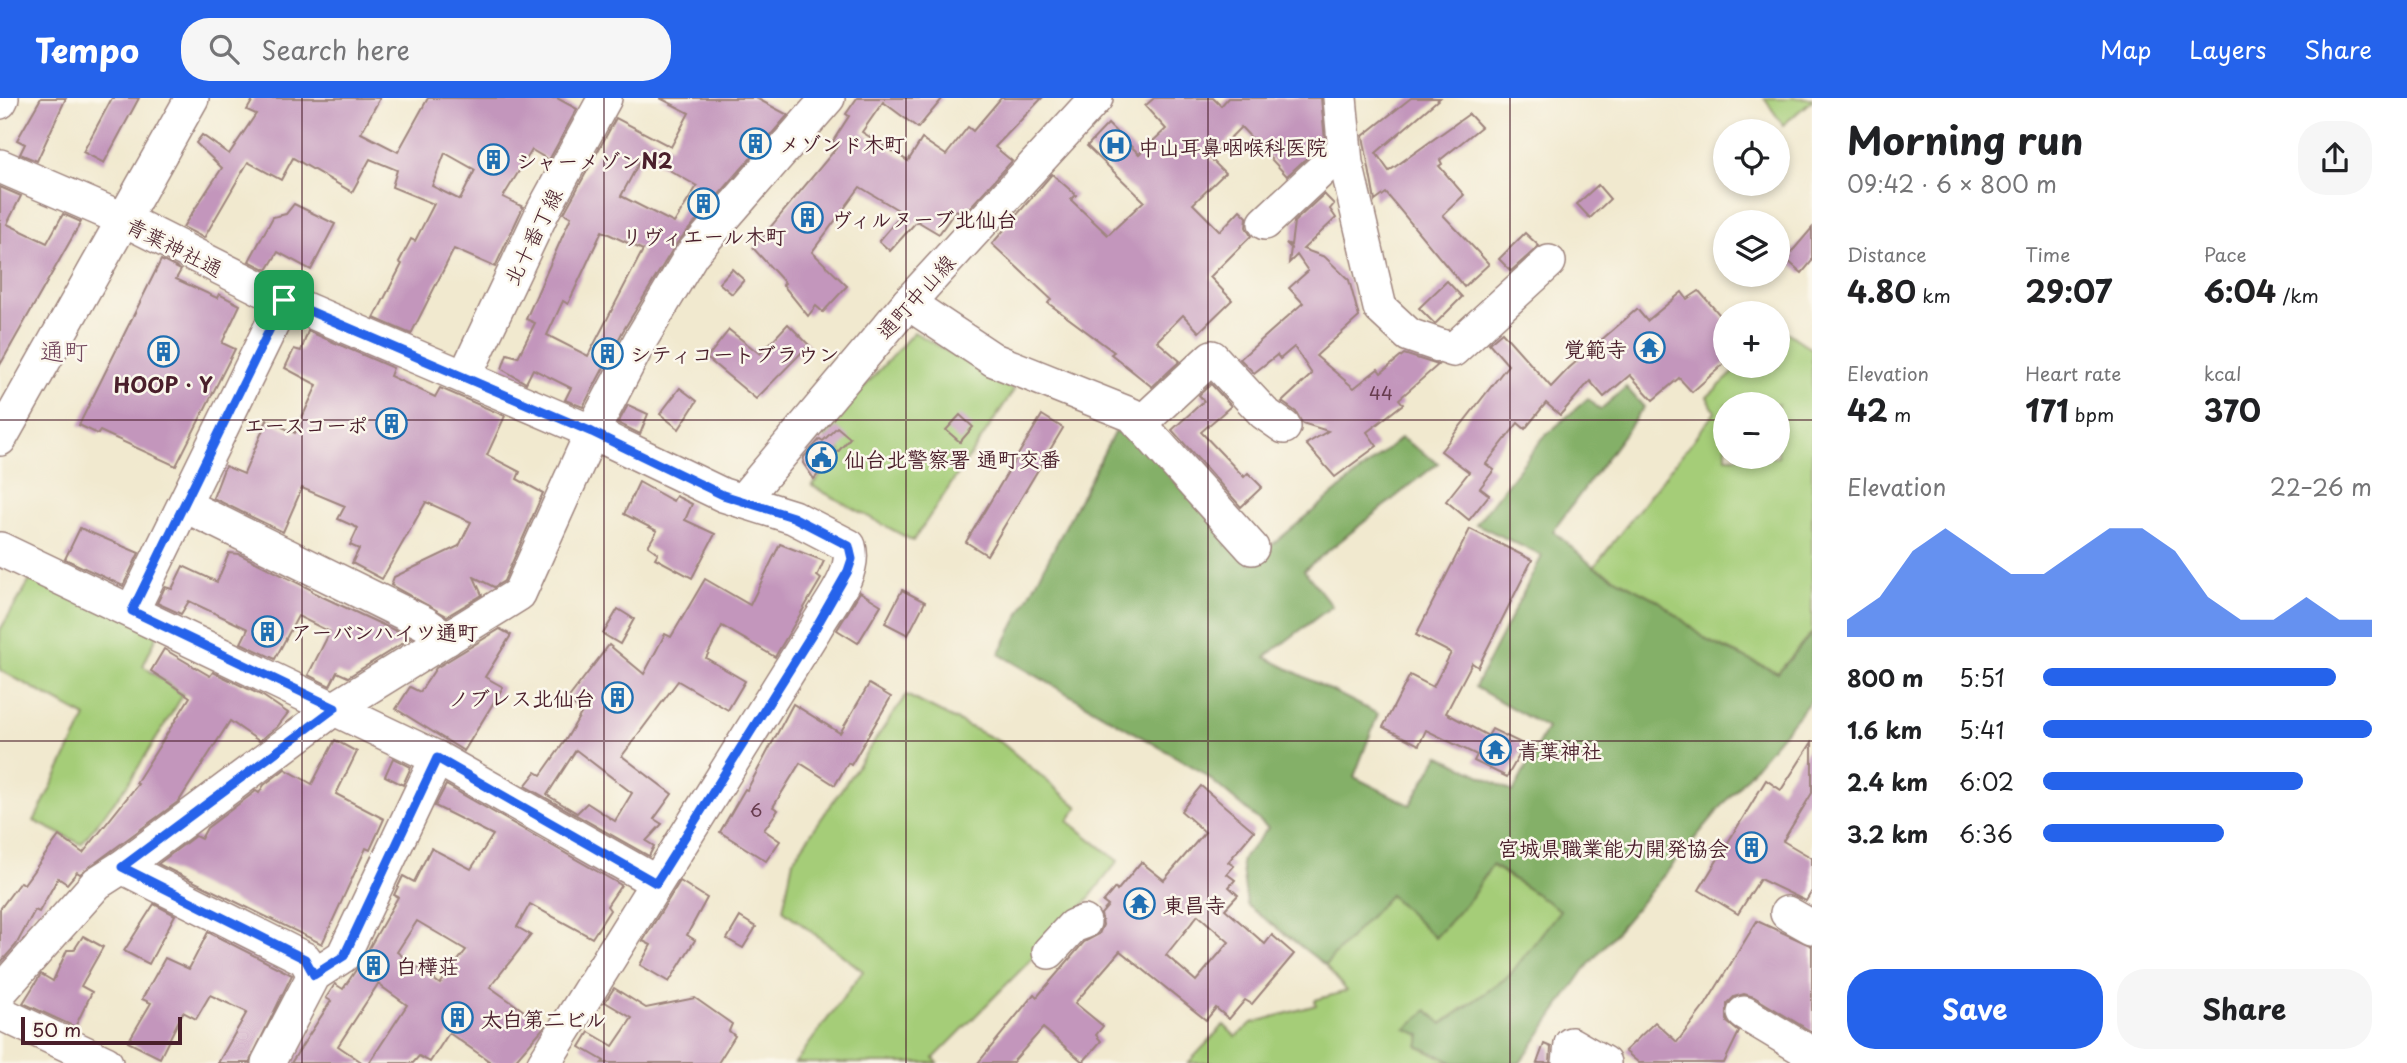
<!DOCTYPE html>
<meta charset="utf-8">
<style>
:root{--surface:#fff;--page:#f6f6f6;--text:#202124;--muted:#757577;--accent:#2563eb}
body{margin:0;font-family:"Playpen Sans","Klee One",sans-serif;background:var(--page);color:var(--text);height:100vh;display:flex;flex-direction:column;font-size:26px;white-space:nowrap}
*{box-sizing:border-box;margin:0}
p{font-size:23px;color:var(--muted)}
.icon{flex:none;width:38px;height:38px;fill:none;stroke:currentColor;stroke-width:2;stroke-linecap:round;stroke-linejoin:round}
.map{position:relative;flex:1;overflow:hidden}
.drawer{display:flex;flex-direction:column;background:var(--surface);width:595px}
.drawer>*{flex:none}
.fabs{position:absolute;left:1713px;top:21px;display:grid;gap:14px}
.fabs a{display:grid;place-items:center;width:77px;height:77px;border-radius:50%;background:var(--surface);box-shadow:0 4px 10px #0003;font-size:35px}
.scale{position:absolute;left:21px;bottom:18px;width:161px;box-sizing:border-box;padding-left:7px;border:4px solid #4a1f2b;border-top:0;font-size:19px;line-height:24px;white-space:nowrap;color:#4a1f2b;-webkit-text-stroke:5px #fbf7ec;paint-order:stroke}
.pin{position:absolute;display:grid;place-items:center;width:60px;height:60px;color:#fff;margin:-30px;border-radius:14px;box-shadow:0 4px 10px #0006}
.round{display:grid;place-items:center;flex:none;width:74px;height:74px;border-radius:28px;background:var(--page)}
.head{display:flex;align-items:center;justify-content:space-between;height:119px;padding:0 35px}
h1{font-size:38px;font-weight:700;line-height:52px}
.figures{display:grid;grid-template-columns:repeat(3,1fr);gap:10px;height:119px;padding:7px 35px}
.figures div{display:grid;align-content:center}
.figures b{font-size:30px;font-weight:700}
.figures small{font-size:19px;font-weight:400}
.figures p{font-size:19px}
.chart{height:196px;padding:14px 35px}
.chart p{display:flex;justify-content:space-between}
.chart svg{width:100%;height:126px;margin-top:7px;fill:var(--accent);opacity:.7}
.action{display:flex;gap:14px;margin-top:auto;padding:14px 35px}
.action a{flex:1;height:80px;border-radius:28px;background:var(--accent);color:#fff;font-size:28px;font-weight:700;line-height:80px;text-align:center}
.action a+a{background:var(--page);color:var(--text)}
ul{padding:0 35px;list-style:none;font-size:23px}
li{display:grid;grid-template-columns:112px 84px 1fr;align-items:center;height:52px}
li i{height:18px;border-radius:9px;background:var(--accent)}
header{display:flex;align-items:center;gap:42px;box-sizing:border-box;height:98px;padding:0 35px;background:var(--accent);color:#fff}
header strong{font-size:33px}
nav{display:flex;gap:38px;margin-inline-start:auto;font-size:24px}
.search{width:490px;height:63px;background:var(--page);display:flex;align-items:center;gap:18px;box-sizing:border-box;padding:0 24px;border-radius:28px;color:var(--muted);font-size:26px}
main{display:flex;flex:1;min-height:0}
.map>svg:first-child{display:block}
.green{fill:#a5cd78;stroke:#787652;stroke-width:2;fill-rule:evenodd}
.forest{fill:#84b068;stroke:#67684a;stroke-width:2}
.building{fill:#c396bc;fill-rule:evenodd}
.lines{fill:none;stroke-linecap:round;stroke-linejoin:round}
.minor-casing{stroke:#9e847d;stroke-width:36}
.minor{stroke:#fff;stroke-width:33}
.route-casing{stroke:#fff;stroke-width:14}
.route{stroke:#2563eb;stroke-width:9}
.grid{fill:none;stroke:#4a1f2b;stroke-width:2;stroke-opacity:0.55}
.labels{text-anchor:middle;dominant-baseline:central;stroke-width:5;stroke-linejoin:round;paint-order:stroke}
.number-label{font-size:18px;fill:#683d4f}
.poi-label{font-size:21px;font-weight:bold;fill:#4a1f2b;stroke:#fbf7ec;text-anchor:start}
.street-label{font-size:21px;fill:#4a1f2b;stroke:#fbf7ec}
.quarter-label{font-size:24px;fill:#74495e;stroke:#fbf7ec}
</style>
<header>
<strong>Tempo</strong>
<div class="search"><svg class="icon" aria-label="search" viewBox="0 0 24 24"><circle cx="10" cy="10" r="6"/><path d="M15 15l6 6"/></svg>Search here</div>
<nav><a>Map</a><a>Layers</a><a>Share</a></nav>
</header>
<main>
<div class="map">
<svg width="1812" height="965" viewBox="0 0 1812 965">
<rect width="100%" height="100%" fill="#fbf7ec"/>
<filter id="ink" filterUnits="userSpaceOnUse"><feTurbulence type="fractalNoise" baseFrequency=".0143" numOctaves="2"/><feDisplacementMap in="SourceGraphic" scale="14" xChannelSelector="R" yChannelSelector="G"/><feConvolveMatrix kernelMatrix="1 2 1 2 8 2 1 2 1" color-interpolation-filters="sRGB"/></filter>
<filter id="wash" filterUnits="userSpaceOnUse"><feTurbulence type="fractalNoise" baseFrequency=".00686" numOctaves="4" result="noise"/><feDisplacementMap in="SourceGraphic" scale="28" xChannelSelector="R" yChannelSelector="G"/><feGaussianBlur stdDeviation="1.57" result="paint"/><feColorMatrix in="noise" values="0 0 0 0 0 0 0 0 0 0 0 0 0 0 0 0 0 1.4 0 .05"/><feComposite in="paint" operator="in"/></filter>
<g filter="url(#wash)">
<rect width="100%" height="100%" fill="#f1e9cf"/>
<!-- green -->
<g class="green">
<polygon points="1764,0 1812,0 1812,2 1783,27"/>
<path d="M1781,230l31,21v284l-34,40 -70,-32 -49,-40 -65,-34 121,-155 -8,-15 34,-31h37v-35zM1726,306h52v53h-52z"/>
<polygon points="914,234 1014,292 913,443 812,388 841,353 821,336"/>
<polygon points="32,479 160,531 143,568 183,597 128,686 81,746 34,723 86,619 0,572 0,532"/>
<polygon points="906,597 1002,645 1078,709 1068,723 1118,763 1078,814 934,960 938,965 795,965 863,873 783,812 793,762"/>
<polygon points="1491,767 1561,812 1509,878 1441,926 1407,931 1421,937 1418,949 1454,965 1188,965 1224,927 1236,939 1252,925 1316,907 1315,902 1347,893 1325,867 1390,796 1471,800"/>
</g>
<!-- forest -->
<polygon class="forest" points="1626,289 1644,309 1553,433 1594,469 1659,503 1708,543 1778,575 1812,535 1812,601 1585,871 1520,965 1454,965 1418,948 1421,937 1406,931 1427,912 1442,926 1509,878 1560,812 1492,767 1471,800 1435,840 1390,797 1325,867 1247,807 1241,763 1268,730 1202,674 999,556 1115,333 1141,341 1249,466 1401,340 1438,365 1304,472 1332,508 1265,559 1378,616 1354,679 1410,707 1439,657 1513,694 1547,630 1475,589 1542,458 1476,426 1543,340 1588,300 1600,312"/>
<g id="blocks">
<!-- building -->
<g class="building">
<polygon points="41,0 66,0 37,63 20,56 25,46 17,42"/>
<polygon points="112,0 139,0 104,65 83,54"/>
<path d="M254,0h126l-19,35 37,19 30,-54h129l20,11 -28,51 -17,-10 -29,47 20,10 -28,60 -41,-18 -43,85 -37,-16 28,-54 -3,-2 12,-23 4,2 19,-37 -42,-17 5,-17 -27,-11 -18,33 -59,-34 -12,22 -33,-18 -44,76 -21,-11 39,-59 -26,-25 6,-8 27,19 27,-40 -9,-4zM445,55l30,17 -15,30 -28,-14z"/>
<path d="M660,0h96l32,17 -112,129 -53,87 -40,76 -18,-7 6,-12 -38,-19 -7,14 -24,-14 5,-15 11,3 17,-34 -9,-4 45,-102 -7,-4 52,-95 55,29 18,-34zM643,57l54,31 -23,37 -53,-27zM602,133l41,19 -55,106 -41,-21 16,-34 5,3z"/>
<polygon points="857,0 943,0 918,30 883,4 862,34 908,63 922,41 946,57 968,29 973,33 1001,0 1042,0 995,49 1012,63 964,116 956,112 939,136 917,123 890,153 879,143 903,115 860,89 812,154 847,188 823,214 816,208 808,218 783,187 785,185 753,150 839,47 833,43 849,18 846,16"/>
<polygon points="1154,0 1213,0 1221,8 1228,0 1321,0 1325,43 1287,78 1241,29 1210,60 1225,75 1193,106 1220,133 1240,112 1247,119 1246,129 1251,138 1210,179 1232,202 1199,234 1183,217 1157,243 1180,263 1152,289 1111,256 1114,254 1048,205 1051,201 992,146 1052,76 1076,97 1071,102 1108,137 1144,103 1087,48 1108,26 1139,56 1166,31 1145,8"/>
<polygon points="1411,0 1440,0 1376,55 1389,73 1469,16 1481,29 1440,62 1442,66 1439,68 1464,97 1443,117 1489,166 1464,189 1386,95 1375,103 1363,38"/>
<polygon points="1598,87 1610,101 1590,120 1577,106"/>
<polygon points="0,89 21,98 7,126 47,145 63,116 81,124 0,267"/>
<polygon points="1324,96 1334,106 1330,111 1336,120 1303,151 1325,159 1349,182 1359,219 1316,258 1354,290 1378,271 1381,275 1404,256 1438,267 1399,301 1403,306 1367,334 1377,348 1335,379 1306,346 1328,333 1302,325 1296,314 1282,304 1312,276 1294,249 1280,261 1277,257 1254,275 1240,261 1303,205 1289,190 1308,173 1297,157 1289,165 1291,150 1286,145 1291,147 1294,124"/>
<polygon points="294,106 335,126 311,172 278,154 267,172 249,163 273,119 286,116"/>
<polygon points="1812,130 1812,163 1802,175 1788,163 1791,159 1789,157"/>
<polygon points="1525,135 1539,148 1511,173 1499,161"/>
<polygon points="161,162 181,172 176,181 217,200 219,196 240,207 222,245 235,251 176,368 100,333 98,336 79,327"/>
<polygon points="732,171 744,182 732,196 719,185"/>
<polygon points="1447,183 1462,199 1435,226 1419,210"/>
<polygon points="1699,193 1726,224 1726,264 1692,294 1679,280 1653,302 1630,277 1604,299 1590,283 1560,317 1546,305 1525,331 1518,325 1486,366 1494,372 1480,390 1489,397 1469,422 1446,403 1469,374 1441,353 1508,267 1489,245 1502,234 1551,289 1569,270 1637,211 1647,223 1682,194 1687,201"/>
<polygon points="788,226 809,247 756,301 707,260 729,232 760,256"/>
<polygon points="308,233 393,270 390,278 435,299 440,290 505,318 487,357 520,374 517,381 543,395 504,483 494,489 474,479 482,497 447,518 391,487 394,479 459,448 471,424 426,404 382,481 352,465 359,451 350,447 358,430 338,421 345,408 302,390 283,434 213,400 225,368 244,376 267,322 295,335 317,287 285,270 294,251 301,253"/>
<polygon points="1211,286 1231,308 1201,334 1244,379 1248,375 1262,389 1241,409 1172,332 1204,303 1199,297"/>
<polygon points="680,290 697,303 679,331 660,316"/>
<polygon points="628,307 648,316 640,336 618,325"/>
<polygon points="960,317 973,329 960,344 946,332"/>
<polygon points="1042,317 1063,330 987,457 966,444"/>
<polygon points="837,329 850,340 814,381 803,365 804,359 820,341 823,343"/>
<polygon points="639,384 673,403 676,398 692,406 685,422 715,436 692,480 655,460 658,455 648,448 657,433 624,416"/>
<polygon points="80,430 139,455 123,488 65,461"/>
<polygon points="1470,431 1532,462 1478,569 1472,565 1446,615 1488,638 1492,631 1525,647 1507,679 1474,663 1477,657 1426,632 1419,647 1383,629 1410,577 1433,589 1451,555 1416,537"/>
<path d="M780,446l44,17 -7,15 4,3 -46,78 -53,-31 -16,32 39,23 -17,29 -50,-29 -56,75 50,38 -18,25 8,5 -16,17 8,5 -5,10 -124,-70 11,-14 5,3 24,-34 17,-29 -15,-12 42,-55 35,29 21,-40 6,3 34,-58 45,26zM576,652l56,43 -17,28 -28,-18 -10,10 -30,-18z"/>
<polygon points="229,455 239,456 312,492 312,494 411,540 348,579 337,574 330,588 308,577 330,534 298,518 275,561 241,545 248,531 189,503 181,516 157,505 165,489 172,491 183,468 217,484"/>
<polygon points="902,492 925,504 908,537 885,525"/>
<polygon points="860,494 881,507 858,545 837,532"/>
<polygon points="618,511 634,521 620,546 603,536"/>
<polygon points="500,531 511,537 485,579 503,589 464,653 396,611 410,589 420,594 436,570"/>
<polygon points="164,551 210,578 213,574 263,598 288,615 277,629 259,643 230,623 179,703 80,776 77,774 67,786 58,780 39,814 35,812 16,847 0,865 0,811 20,784 24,786 59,738 83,755 138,686 136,685 190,599 151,573"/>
<polygon points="869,586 891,599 851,667 848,665 835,687 800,665 773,709 778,712 764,732 780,743 766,763 720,734 745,691 747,692 793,606 840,635"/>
<polygon points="335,642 357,654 336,696 384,721 370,752 366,750 322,846 158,766 195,738 201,741 207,730 256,693 259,695 264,687 285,671 312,686"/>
<polygon points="1812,644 1812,695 1783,743 1812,760 1812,793 1806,803 1760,781 1738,816 1699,792 1766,682 1781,692"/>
<polygon points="393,660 411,669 403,687 385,678"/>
<path d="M446,687l175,100 -14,21 3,4 -18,28 -62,-34 -13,23 14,8 -41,52 55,39 -32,37h-21l-43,-30 -19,29 -11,-6 -6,7h-44l38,-58 -29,-21 -40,62 25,17h-72l40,-62 -5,-3 9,-14 8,5 17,-25 38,-67 -4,-2 9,-19 11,6 17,-34 40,21 22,-34 -58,-29zM417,823l49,29 -26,34 -43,-32z"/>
<path d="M1201,688l53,45 -26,31 6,4 -7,8 8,6 -6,7 9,8 -13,14 40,35 7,-9 22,19 -42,50 -7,-4 -16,19 -13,-11 -10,12 -86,-69 -45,52 28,23 -7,9 5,6 -18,21 -40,-34 -31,35h-34l56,-69 3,3 47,-55 15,-8 4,-9 -2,-11 7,-8 -5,-4 12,-14 2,3 24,-29 23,18 41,-48 -24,-21zM1198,817l31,27 -33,39 -30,-26z"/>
<polygon points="680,783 707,800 687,837 695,842 669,884 640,867 651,847 643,843"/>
<polygon points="154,806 175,817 149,866 124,853"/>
<polygon points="740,819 756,829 743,850 727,841"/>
<polygon points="1757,823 1812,848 1812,934 1754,899 1744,896 1734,899 1727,906 1727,924 1739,934 1724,965 1639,965 1625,953 1655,924 1677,944 1706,906"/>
<polygon points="208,834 292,877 249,965 218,965 247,914 210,897 196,921 183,914 160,960 128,944 151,905 142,901 165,860 189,871"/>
<polygon points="83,838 103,849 81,888 92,894 75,929 23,905 41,876 53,883 67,852 74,852"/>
<polygon points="614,890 646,910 695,900 732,926 729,933 735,938 718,965 602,965 604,963 580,949 589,934 613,948 632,920 605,904"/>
<polygon points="1544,946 1551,949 1550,965 1537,965"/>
</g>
</g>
</g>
<g filter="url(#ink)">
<use href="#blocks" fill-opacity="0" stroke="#9e847d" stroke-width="2"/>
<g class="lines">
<defs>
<g id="minor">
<polyline points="1340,0 1346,65 1380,210 1409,237 1453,252 1549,164"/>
<polyline points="0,4 2,0"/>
<path d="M0,68l123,53 161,81 308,132 131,63 70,22 56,29c8,27 -21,59 -34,83l-271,434"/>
<polyline points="1265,125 1344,51"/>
<polyline points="908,205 994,262 1132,317 1252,450"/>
<polyline points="465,278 543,113 605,0"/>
<polyline points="1140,326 1212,259 1264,315 1284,329"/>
<polyline points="0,341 192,0"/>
<polyline points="742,403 908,205 1096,0"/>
<polyline points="184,407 424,525 447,541"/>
<polyline points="0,451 437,660 656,784"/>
<polyline points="132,513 284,202"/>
<polyline points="122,769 335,610 519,496 592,334 640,243 692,156 828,0"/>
<polyline points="1787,815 1812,829"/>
<polyline points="1049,854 1073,828 1084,824"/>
<polyline points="0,894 97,785 122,769 305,861 314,877"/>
<polyline points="0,915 106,965"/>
<polyline points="1744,915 1812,956"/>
<polyline points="268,965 314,877 343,858 437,660"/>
<polyline points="1569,965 1571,946 1604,965"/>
</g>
</defs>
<!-- minor casing -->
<use href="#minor" class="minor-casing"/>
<!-- minor -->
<use href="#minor" class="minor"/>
</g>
</g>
<g class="lines" filter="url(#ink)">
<defs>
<polygon id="route" points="284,202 592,334 723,397 793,419 849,448 852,461 848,473 815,531 656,785 437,660 344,858 314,877 305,861 122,769 335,610 132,513"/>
</defs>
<!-- route casing -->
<use href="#route" class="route-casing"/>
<!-- route -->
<use href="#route" class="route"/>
</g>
<!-- grid -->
<path class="grid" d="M302,0v965M604,0v965M906,0v965M1208,0v965M1510,0v965M0,322h1726M1778,322h34M0,643h1812"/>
<!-- icons -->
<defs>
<symbol id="building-ring" viewBox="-11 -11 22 22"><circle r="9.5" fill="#fbf7ec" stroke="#1f6fb2" stroke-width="1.5"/><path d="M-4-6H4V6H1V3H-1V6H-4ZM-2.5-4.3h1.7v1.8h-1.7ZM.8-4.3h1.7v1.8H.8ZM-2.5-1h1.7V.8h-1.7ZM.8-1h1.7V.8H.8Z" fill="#1f6fb2"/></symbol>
<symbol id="hospital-ring" viewBox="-11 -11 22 22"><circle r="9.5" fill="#fbf7ec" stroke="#1f6fb2" stroke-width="1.5"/><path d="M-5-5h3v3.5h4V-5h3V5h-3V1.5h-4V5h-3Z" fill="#1f6fb2"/></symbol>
<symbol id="temple-ring" viewBox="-11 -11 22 22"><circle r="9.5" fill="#fbf7ec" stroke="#1f6fb2" stroke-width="1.5"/><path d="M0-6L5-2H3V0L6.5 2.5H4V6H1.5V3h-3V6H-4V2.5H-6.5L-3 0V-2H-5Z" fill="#1f6fb2"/></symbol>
<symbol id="civic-ring" viewBox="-11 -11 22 22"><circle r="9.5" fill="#fbf7ec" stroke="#1f6fb2" stroke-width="1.5"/><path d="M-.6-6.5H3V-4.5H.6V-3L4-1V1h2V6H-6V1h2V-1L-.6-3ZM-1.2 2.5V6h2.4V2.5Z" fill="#1f6fb2"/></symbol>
</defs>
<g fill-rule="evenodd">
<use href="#building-ring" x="738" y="28" width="35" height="35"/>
<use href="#hospital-ring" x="1098" y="30" width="35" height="35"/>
<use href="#building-ring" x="476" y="44" width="35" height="35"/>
<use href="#building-ring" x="686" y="88" width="35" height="35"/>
<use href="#building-ring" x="790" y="102" width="35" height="35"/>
<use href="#temple-ring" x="1632" y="232" width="35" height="35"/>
<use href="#building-ring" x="146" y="236" width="35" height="35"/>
<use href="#building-ring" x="590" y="238" width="35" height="35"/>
<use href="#building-ring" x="374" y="308" width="35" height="35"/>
<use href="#civic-ring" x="804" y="342" width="35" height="35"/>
<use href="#building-ring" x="250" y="516" width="35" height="35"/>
<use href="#building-ring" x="600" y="582" width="35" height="35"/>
<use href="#temple-ring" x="1478" y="634" width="35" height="35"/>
<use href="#building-ring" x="1734" y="732" width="35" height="35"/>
<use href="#temple-ring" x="1122" y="788" width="35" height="35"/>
<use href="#building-ring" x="356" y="850" width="35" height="35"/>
<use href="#building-ring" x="440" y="902" width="35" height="35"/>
</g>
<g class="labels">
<!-- number labels -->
<g class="number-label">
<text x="1381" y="294">44</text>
<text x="756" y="711">6</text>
</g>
<!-- poi labels -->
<g class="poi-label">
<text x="779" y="45">メゾンド木町</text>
<text x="1138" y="48">中山耳鼻咽喉科医院</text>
<text x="516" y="62">シャーメゾンN2</text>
<text x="831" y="120">ヴィルヌーブ北仙台</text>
<text x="704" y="137" text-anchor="middle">リヴィエール木町</text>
<text x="1627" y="250" text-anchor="end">覚範寺</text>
<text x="630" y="255">シティコートブラウン</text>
<text x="163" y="286" text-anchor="middle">HOOP・Y</text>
<text x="368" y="326" text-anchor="end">エースコーポ</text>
<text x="844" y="360">仙台北警察署 通町交番</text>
<text x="291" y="533">アーバンハイツ通町</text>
<text x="595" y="599" text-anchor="end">ノブレス北仙台</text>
<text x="1518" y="652">青葉神社</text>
<text x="1729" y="749" text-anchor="end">宮城県職業能力開発協会</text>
<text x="1163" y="806">東昌寺</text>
<text x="396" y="867">白樺荘</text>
<text x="481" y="920">太白第二ビル</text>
</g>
<!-- street labels -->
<g class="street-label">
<text transform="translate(532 138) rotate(-64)">北十番丁線</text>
<text transform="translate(175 148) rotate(27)">青葉神社通</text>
<text transform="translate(915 198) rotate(-48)">通町中山線</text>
</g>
<!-- quarter labels -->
<g class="quarter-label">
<text x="64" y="252">通町</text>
</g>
</g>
</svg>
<div class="fabs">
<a><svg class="icon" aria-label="locate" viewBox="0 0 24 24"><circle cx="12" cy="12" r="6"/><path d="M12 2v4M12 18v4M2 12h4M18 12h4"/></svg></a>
<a><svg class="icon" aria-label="layers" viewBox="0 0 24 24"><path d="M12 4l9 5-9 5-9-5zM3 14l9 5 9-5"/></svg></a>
<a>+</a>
<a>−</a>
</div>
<div class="scale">50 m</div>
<div class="pin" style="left:284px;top:202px;background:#1e9e55"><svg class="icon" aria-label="arrive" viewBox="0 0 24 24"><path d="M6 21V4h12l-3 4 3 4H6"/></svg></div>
</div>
<section class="drawer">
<div class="head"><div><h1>Morning run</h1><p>09:42 · 6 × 800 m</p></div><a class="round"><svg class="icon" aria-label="share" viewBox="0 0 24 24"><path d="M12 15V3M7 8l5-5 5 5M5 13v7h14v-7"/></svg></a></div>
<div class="figures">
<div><p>Distance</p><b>4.80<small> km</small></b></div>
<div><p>Time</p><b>29:07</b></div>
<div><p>Pace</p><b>6:04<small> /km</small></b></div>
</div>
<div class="figures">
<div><p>Elevation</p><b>42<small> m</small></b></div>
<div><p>Heart rate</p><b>171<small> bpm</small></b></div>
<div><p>kcal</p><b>370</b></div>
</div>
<div class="chart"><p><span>Elevation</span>22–26 m</p>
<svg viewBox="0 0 160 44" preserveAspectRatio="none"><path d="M0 44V38L10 30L20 14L30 6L40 14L50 22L60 22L70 14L80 6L90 6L100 14L110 30L120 38L130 38L140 30L150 38L160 38V44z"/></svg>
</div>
<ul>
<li><b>800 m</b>5:51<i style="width:89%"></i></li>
<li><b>1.6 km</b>5:41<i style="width:100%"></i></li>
<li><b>2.4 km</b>6:02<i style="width:79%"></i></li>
<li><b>3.2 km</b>6:36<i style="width:55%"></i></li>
</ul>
<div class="action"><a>Save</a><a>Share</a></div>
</section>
</main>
